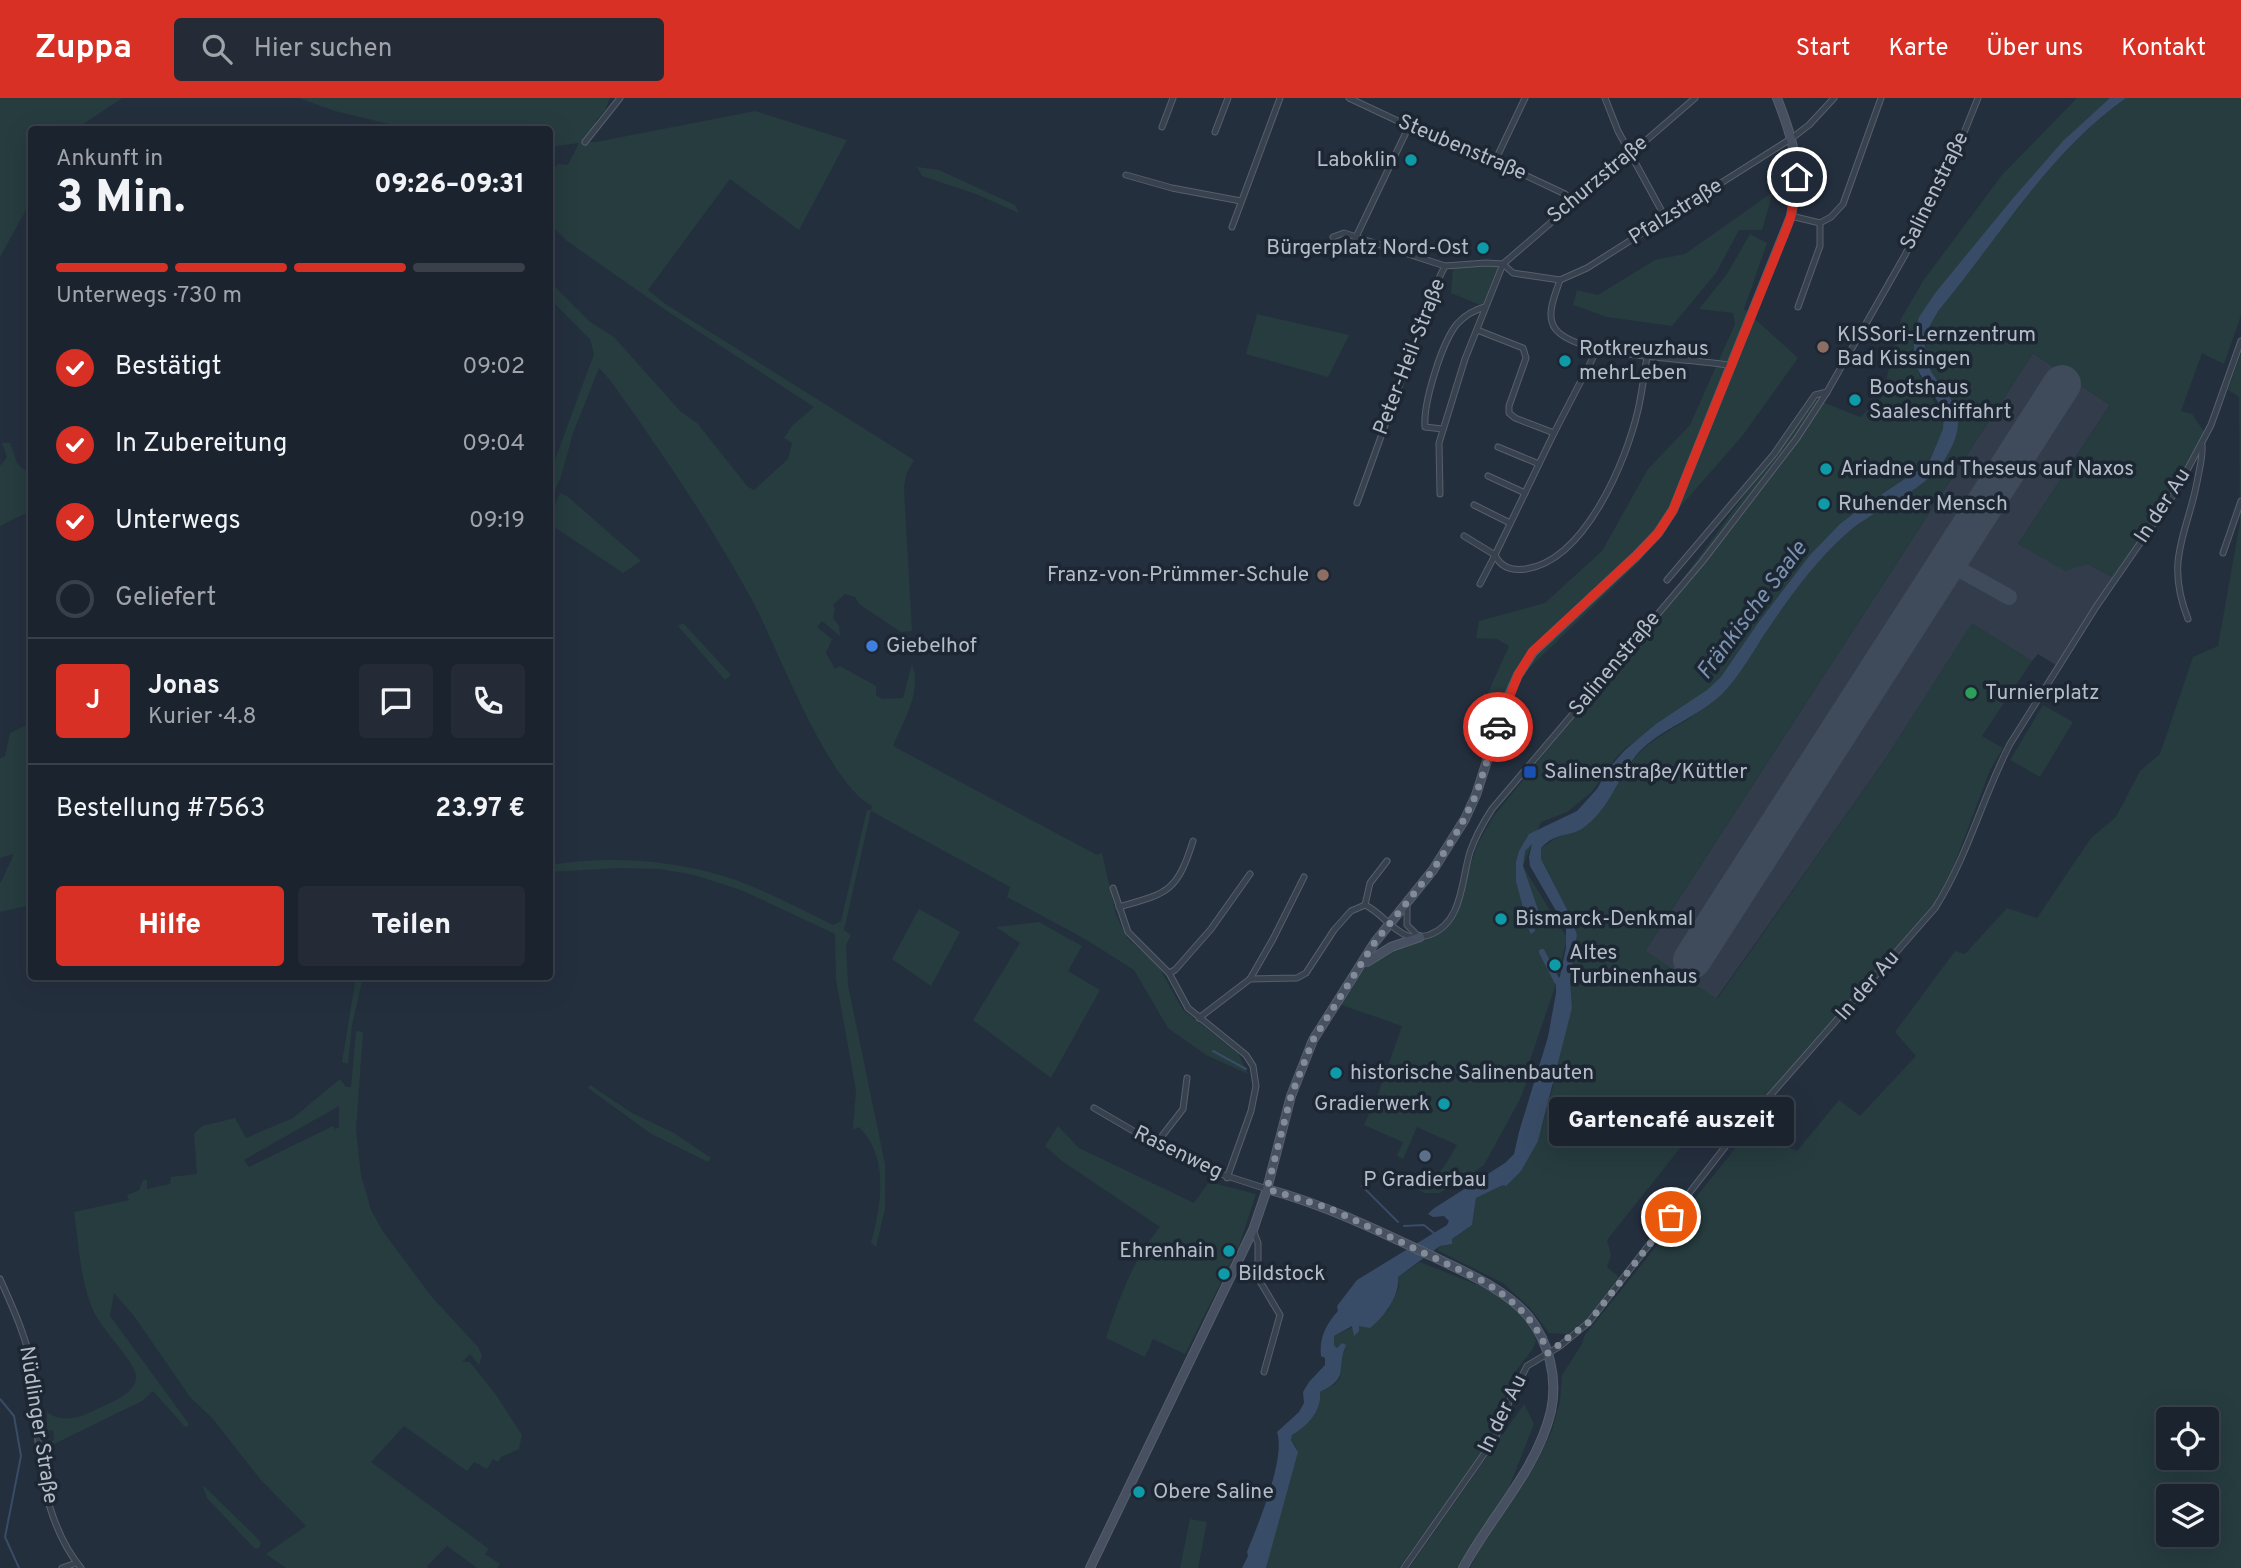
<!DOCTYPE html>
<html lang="de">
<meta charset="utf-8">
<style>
body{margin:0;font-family:Overpass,sans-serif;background:#242b36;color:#f1f3f6;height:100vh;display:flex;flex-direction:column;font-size:26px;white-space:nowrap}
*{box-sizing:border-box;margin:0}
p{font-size:23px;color:#a0a4aa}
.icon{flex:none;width:38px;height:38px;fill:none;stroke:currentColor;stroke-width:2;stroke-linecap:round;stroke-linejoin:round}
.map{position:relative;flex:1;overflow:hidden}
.drawer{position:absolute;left:28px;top:28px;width:525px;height:854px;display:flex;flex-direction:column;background:#1b232e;border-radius:7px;box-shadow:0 7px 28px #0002,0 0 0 2px #39404a}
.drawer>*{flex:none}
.buttons{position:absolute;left:2156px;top:1309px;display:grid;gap:14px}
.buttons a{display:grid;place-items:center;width:63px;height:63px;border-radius:7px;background:#1b232e;box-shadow:0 7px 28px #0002,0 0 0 2px #39404a;font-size:35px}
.pin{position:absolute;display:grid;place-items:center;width:60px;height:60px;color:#fff;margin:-30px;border:4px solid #fff;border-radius:50%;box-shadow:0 2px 7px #0007}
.courier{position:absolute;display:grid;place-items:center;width:70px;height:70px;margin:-35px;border:5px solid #d93025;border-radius:50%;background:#fff;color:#222;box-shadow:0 2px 9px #0007}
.bubble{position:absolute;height:49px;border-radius:7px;background:#1b232e;box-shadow:0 7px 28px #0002,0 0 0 2px #39404a;font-size:23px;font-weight:800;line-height:49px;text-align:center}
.overview em{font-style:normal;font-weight:800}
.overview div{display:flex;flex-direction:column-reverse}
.overview{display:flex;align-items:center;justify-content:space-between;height:119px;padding:0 28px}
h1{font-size:46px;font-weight:800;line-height:52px}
.bar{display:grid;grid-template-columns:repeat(4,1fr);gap:10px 7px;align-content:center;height:84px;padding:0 28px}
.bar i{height:9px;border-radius:5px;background:#39404a}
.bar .current{background:#d93025}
.bar p{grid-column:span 4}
.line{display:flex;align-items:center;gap:18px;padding:0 28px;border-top:2px solid #39404a}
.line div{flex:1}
.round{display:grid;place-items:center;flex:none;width:74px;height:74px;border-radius:7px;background:#242b36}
ol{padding:0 28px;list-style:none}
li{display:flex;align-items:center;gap:21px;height:77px}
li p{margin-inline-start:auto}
li .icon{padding:7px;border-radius:50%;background:#d93025;color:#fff;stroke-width:4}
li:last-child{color:#a0a4aa}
li i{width:38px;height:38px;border:4px solid #39404a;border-radius:50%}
.action{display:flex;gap:14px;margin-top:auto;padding:14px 28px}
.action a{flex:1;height:80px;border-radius:7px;background:#d93025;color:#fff;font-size:28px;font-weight:800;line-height:80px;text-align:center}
.action a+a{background:#242b36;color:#f1f3f6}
header{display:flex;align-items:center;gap:42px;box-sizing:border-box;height:98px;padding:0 35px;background:#d93025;color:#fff}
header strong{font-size:33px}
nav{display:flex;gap:38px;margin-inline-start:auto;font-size:24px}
.search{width:490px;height:63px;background:#242b36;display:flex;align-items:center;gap:18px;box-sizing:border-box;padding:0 24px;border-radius:7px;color:#a0a4aa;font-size:26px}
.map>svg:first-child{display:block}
</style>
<header>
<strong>Zuppa</strong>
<div class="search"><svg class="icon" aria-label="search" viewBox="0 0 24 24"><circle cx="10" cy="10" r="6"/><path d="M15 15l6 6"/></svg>Hier suchen</div>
<nav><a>Start</a><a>Karte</a><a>Über uns</a><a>Kontakt</a></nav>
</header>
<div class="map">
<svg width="2241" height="1470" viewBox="0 0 2241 1470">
<rect width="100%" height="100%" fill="#242f3e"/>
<polygon fill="#323c4b" points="2033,255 2110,307 2018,446 2088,466 2113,479 2056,567 2038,556 2032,563 1972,526 1886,660 1716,901 1645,853"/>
<g fill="#263c3f" fill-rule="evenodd">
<polygon points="0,0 122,0 76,31 32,32 31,103 0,159"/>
<path d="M299 0H610L605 12 595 24 599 27 585 44H596L755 13 847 42 799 132 730 81 648 192 667 207 914 362 906 377 904 390 912 533 901 534 859 506 855 499 845 496 833 507 835 512 833 520 839 528 840 538 822 523 817 529 832 541 826 555 835 571 840 568 876 588V597L882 601 903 600 912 566C922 594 904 622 893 648L1097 757 1102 755 1116 816 1127 840 1159 869 1183 912 1238 955 1248 976 1206 957 1168 930 1134 872 1085 841 1007 799 1010 789 871 713 844 832 851 837 846 847 848 887 885 1066V1111L876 1149 871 1145C881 1107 890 1060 859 1029L853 1032 856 992 836 882 835 836 741 792 694 777 660 771 618 770 550 774V767C611 757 677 762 736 782 769 794 801 812 833 827L841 823 867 712H871L872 708C827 685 778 550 752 502 710 425 661 353 610 282L599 270 573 335 561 379 550 402V375L594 256 590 241 550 201V184L589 223 614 239 681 314 697 325 748 389 754 392 788 361 792 345 784 340 793 327 814 309 664 211 567 143 550 126V75L558 66 568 67 579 45 550 49V32L409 31 335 13Z"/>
<path d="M2077 0H2113L2087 21 1919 230V276L1949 331 1932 365 1840 431 1721 586 1625 650 1609 668 1592 694 1567 714 1541 724 1523 768 1567 840 1556 886 1527 971V983L1520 1001 1484 1067 1458 1086 1439 1095H1425L1414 1090C1438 1084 1445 1067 1457 1047L1417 1029 1403 1061 1397 1058 1403 1044 1364 1027 1378 996 1402 928 1339 906 1373 859 1439 833 1458 804 1478 745 1493 719 1652 523 1815 301 1860 319 1882 299 1901 221 1923 183 2002 77Z"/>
<path d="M2126 0H2241V217L2224 266 2202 255 2181 313 2192 316 2207 338 2113 479 2088 466 2065 473 2018 446 2110 307 2033 255 1645 853 1717 901 1886 660 1972 525 2032 563 1982 638 2003 650 1990 672 1951 775 1929 814 1741 1026 1712 1010 1607 1142 1611 1157 1607 1169 1619 1179 1586 1222 1567 1236 1549 1235 1530 1210 1503 1185 1437 1152 1440 1148 1452 1146V1141L1472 1127 1476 1100 1503 1087 1538 1043 1553 988 1552 983 1572 910 1570 882 1577 837 1571 819 1541 761V750L1562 736 1627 671C1646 638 1683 630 1709 605 1721 594 1729 579 1739 567 1773 523 1804 472 1847 435 1876 410 1929 389 1947 357 1981 294 1919 291 1925 246 1926 233 1933 222 1939 212 1999 140 2049 54 2126 0Z"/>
<polygon points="917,69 939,72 1015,107 1019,115 976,96 922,78"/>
<polygon points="1773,94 1762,132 1739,132 1716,175 1672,228 1607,219 1573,207 1577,192 1598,197 1655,162 1685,156"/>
<polygon points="1750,136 1767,145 1744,211 1798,260 1743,337 1673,417 1639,464 1522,577 1495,636 1477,619 1509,548 1497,541 1476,540 1479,523 1545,505 1602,453 1648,371 1690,327 1735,226 1733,215 1699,211 1727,176"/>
<polygon points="1503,166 1485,209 1451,195 1453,169"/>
<polygon points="1257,216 1349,237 1328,279 1246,256"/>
<path d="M2241 255V1470H1470L1480 1450 1534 1369 1552 1333 1560 1303 1562 1277 1582 1246 1585 1237 1750 1032 1797 1053 1839 1002 1860 1018 1916 958 1895 934 1955 853 1965 856 2007 810 2037 820 2091 740 2116 719 2140 673 2160 656 2193 559 2218 548 2240 424 2239 299 2228 292ZM2168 1321H2207V1360H2168ZM2168 1398H2207V1437H2168Z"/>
<polygon points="2,345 10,345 17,365 31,378 32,412 0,428 0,368 7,359"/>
<polygon points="560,395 567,398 641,463 623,475 550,426 550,420"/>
<polygon points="683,525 731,577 725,582 678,528"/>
<polygon points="2043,607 2073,624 2040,679 2010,662"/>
<polygon points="31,625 31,807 0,814 0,786 14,756 0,760 0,661 5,658 10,635"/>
<polygon points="919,811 960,834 931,888 892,861"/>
<polygon points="1039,824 1082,848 1068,873 1100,892 1051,980 973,922 1020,845 996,829"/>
<polygon points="356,879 363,879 352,927 348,966 342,964"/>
<path d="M356 933 363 934 356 1032 361 1077 371 1112 382 1132 431 1198 478 1249 482 1258 479 1267 470 1256 462 1264H470L496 1297 522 1337 519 1351 501 1359 498 1364 493 1361 487 1371 474 1364 467 1373 404 1328 371 1364 489 1451 485 1456 500 1466 497 1470H477L447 1448 427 1468 428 1470H286L266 1456 306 1428 260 1381 213 1321 190 1299 134 1218 114 1195 110 1218 189 1326 188 1328 185 1329 153 1293 142 1303 52 1347 51 1343 54 1342 53 1332 47 1333V1314C61 1325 78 1320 93 1313 106 1306 138 1297 136 1277 135 1265 101 1230 94 1214 80 1184 79 1147 74 1114L129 1102 127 1097 139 1092 143 1082H147V1091L170 1086 171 1079 197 1076 194 1036 202 1028 235 1020 246 1040 293 1020 340 981 346 989H351ZM339 1008V1029L335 1031 333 1028 249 1069 244 1062Z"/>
<polygon points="590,987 632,1015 674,1035 711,1060 708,1064 650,1035 588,990"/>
<path d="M1058 1028 1079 1050 1194 1105 1209 1084 1256 1096 1239 1148 1185 1256 1153 1241 1145 1259 1106 1240C1120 1198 1132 1164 1160 1129L1062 1063 1045 1048Z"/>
<polygon points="1420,1164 1493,1193 1522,1217 1534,1236 1536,1243 1532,1252 1512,1278 1493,1336 1489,1344 1399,1470 1266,1470 1297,1350 1291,1342 1292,1337 1297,1334 1320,1294 1334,1287 1340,1280 1342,1246 1338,1250 1334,1247 1334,1238 1388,1212 1399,1189 1398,1179"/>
<polygon points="1524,1306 1534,1326 1506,1397 1473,1446 1461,1470 1409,1470"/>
<polygon points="203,1389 205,1389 261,1444 259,1450 255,1451 207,1400"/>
<polygon points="1190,1421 1207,1424 1198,1470 1180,1470"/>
</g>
<path fill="#394c67" d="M2110 0H2126C2049 54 1999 140 1939 212 1933 222 1926 233 1925 245 1919 291 1985 297 1945 361 1923 396 1875 409 1845 437 1815 464 1790 498 1768 531 1753 553 1740 578 1722 596 1699 618 1666 629 1643 650 1620 671 1612 710 1583 730 1571 739 1557 733 1541 750V761L1571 819 1577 837 1570 882 1572 910 1538 1043 1521 1073 1506 1088 1503 1087 1476 1100 1472 1127 1452 1141V1146L1440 1148 1398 1179C1400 1198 1384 1219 1370 1230L1359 1228V1233L1354 1238 1352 1228 1334 1238V1247L1337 1250 1342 1245 1346 1247C1335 1272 1351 1279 1320 1294 1322 1313 1307 1328 1292 1337L1291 1342 1298 1354 1266 1470H1242L1248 1458 1247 1454C1258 1426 1286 1361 1277 1334L1299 1314 1304 1305 1303 1294 1309 1284 1325 1267V1260L1321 1258C1319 1239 1326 1227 1338 1213L1337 1208 1357 1182 1447 1127 1449 1123 1444 1118 1433 1119 1428 1116 1433 1111 1505 1065 1514 1056 1519 1034 1548 939 1556 895V886L1560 878 1566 850V830L1530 768 1529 759 1532 746 1525 753 1523 768 1544 829 1540 831 1531 811 1530 819 1535 833 1531 836 1528 829 1516 783V764L1519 753 1529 736 1577 713 1597 691 1609 670 1625 652 1656 626 1707 592 1721 579 1758 525 1810 457 1840 426 1861 410 1929 365 1943 331 1944 318 1940 307 1920 276 1914 261V241L1919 219 1936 194 2014 99 2063 43Z"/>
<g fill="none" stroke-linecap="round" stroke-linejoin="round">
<g stroke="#394c67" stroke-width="2">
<polyline points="1213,953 1246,971"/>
<polyline points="1362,1088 1398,1124"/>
<polyline points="1404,1128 1424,1127 1435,1136"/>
<polyline points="0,1301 14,1318 21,1358 5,1439 19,1470"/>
</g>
<polyline stroke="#394c67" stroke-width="6" points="1542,854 1557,883"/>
<polyline stroke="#3f4a5a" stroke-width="16" points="1948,465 2009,499"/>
<polyline stroke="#3f4a5a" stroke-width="38" points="1692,862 2062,286"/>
<defs>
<g id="minor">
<polyline points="1349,0 1487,65 1495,63 1565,96 1573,104"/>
<polyline points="1605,0 1618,33 1666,121"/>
<polyline points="1162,29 1173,0"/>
<polyline points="1215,34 1228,0"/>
<polyline points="585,44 620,0"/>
<polyline points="1495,63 1525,0"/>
<polyline points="1126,77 1172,90 1241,103"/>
<polyline points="1791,118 1820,125 1820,148 1798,209"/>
<polyline points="1820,125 1831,119 1843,106 1881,0"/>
<polyline points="1232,129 1280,0"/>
<polyline points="1333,139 1344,135 1445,168 1486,165 1503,166"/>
<polyline points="1356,139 1409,28"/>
<polyline points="1503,166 1513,175 1560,182 1587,170 1792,40 1809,27 1834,0"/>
<path d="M1560 182C1556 194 1548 212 1552 224 1561 262 1700 259 1732 268"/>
<polyline points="1477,232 1523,250 1526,260 1509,308 1509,315 1515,320 1554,335"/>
<path d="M1443 331 1425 329C1423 305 1442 244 1457 226 1465 217 1474 212 1485 209"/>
<polyline points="1498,349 1539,366"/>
<polyline points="1488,378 1525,395"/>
<polyline points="1440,396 1439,345 1465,261 1503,166 1695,0"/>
<polyline points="1357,405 1436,186 1445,168"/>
<polyline points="1474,407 1510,425"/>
<polyline points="1464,438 1495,457 1554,335 1598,250"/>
<polyline points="2223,455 2241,403"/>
<path d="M1495 457C1501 470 1512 473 1526 471 1585 462 1626 364 1638 312 1642 295 1644 277 1647 259"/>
<polyline points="1667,482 1774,356 1815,297 1827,294"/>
<polyline points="1480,486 1495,457"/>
<path d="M2188 521C2164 460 2188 436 2198 379 2200 368 2203 357 2202 347"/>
<polyline points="1113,790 1128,834 1169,875 1188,910 1246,957 1253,968 1256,988 1251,1013 1227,1080"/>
<polyline points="1407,806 1407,827 1418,838"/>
<polyline points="1365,807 1370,785 1387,763"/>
<path d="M1119 809C1168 795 1177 794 1193 743"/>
<polyline points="1169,875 1175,872 1211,831 1250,776"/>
<path d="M1250 881 1297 880 1306 875 1334 832 1351 813 1365 807C1381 814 1391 832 1408 838 1415 840 1422 839 1429 837 1463 825 1461 783 1470 754 1475 739 1483 725 1492 711L1702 464 1797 340 1827 294 1905 157 1959 47 1978 0"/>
<polyline points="1199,920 1250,881 1273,841 1304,779"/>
<polyline points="1094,1010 1190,1066 1267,1091"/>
<polyline points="1155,1047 1183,1011 1187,980"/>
<polyline points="1253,1132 1258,1145 1258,1180 1280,1217 1264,1274"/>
<path d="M0 1181C14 1212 28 1243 34 1278 37 1300 36 1321 38 1343 41 1386 53 1436 81 1470"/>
<polyline points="62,1470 76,1465"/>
<path d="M1404 1470 1496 1339 1511 1299 1527 1268 1560 1248 1589 1224 1725 1049 1935 810C1968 758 1982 700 2010 646L2096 509 2176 393 2211 327 2241 243"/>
</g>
<g id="secondary">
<polyline points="1367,864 1391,849 1420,839"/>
<path d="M1267 1091C1326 1107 1379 1133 1434 1159 1466 1175 1504 1190 1528 1218 1549 1244 1558 1280 1551 1313 1537 1372 1491 1418 1463 1470"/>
<path d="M1090 1470 1253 1132 1267 1091 1291 998 1313 942 1375 844 1433 772 1465 721 1476 697 1506 604 1518 577 1533 554 1637 457 1658 435 1673 412 1791 118C1801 68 1795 46 1777 0"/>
</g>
</defs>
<use href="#minor" stroke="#565f6c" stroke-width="7"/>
<use href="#secondary" stroke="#565f6c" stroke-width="10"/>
<use href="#minor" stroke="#38414e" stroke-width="5"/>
<use href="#secondary" stroke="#465061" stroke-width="8"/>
</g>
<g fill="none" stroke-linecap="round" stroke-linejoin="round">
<path stroke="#828b98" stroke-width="7" stroke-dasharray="0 12.6" d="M1498 629 1476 697 1460 729 1433 772 1375 844 1313 942 1291 998 1267 1091 1329 1110 1481 1182C1511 1200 1536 1221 1548 1255L1589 1224 1671 1119"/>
<polyline stroke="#d93025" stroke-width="9" points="1498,629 1518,577 1532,554 1637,457 1658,435 1673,412 1786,132 1791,118 1797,79"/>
</g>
<g fill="#0f9aa8" stroke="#1d2633" stroke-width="2.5">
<circle cx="1411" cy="62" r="7"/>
<circle cx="1483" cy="150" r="7"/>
<circle cx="1565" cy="263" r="7"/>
<circle cx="1855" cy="302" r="7"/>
<circle cx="1826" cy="371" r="7"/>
<circle cx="1824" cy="406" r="7"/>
<circle cx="1501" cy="821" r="7"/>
<circle cx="1555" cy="867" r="7"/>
<circle cx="1336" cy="975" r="7"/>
<circle cx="1444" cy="1006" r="7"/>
<circle cx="1229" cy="1153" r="7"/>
<circle cx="1224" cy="1176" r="7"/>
<circle cx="1139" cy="1394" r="7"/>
</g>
<g fill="#8d6e63" stroke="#1d2633" stroke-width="2.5">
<circle cx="1823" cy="249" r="7"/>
<circle cx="1323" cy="477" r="7"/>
</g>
<circle fill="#3f7fe0" stroke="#1d2633" stroke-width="2.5" cx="872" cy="548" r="7"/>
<circle fill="#2e9e5b" stroke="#1d2633" stroke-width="2.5" cx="1971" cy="595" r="7"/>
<rect fill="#1a4fb4" stroke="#1d2633" stroke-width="2.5" x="1523" y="667" width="14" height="14" rx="3.5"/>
<circle fill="#5c6f8a" stroke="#1d2633" stroke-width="2.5" cx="1425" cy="1058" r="7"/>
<g text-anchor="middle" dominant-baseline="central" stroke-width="7" stroke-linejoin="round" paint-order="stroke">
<g font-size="21" fill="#b4bcc9" stroke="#1d2633">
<text transform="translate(1462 50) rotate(23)">Steubenstraße</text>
<text transform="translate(1598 82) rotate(-40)">Schurzstraße</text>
<text transform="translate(1935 93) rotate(-64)">Salinenstraße</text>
<text transform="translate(1676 114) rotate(-32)">Pfalzstraße</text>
<text transform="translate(1410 259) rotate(-69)">Peter-Heil-Straße</text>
<text transform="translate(2163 408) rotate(-57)">In der Au</text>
<text transform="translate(1615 566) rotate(-50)">Salinenstraße</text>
<text transform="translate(1868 888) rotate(-49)">In der Au</text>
<text transform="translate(1178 1055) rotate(26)">Rasenweg</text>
<text transform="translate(1503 1316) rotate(-64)">In der Au</text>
<text transform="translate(38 1327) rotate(81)">Nüdlinger Straße</text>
</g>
<g font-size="21" fill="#b4bcc9" stroke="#1d2633" text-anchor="start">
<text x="1397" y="62" text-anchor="end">Laboklin</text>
<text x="1469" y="150" text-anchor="end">Bürgerplatz Nord-Ost</text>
<text x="1837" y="237">KISSori-Lernzentrum<tspan x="1837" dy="24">Bad Kissingen</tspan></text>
<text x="1579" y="251">Rotkreuzhaus<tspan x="1579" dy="24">mehrLeben</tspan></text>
<text x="1869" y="290">Bootshaus<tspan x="1869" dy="24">Saaleschiffahrt</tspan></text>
<text x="1840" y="371">Ariadne und Theseus auf Naxos</text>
<text x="1838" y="406">Ruhender Mensch</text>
<text x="1309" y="477" text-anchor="end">Franz-von-Prümmer-Schule</text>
<text x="886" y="548">Giebelhof</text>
<text x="1985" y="595">Turnierplatz</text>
<text x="1544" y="674">Salinenstraße/Küttler</text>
<text x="1515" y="821">Bismarck-Denkmal</text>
<text x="1569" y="855">Altes<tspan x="1569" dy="24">Turbinenhaus</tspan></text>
<text x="1350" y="975">historische Salinenbauten</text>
<text x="1430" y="1006" text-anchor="end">Gradierwerk</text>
<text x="1425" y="1082" text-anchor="middle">P Gradierbau</text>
<text x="1215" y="1153" text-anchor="end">Ehrenhain</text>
<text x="1238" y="1176">Bildstock</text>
<text x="1153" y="1394">Obere Saline</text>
</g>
<g font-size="23" font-style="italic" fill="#7c92b1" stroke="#1d2633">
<text transform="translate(1753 513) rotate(-53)">Fränkische Saale</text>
</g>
</g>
</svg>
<div class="buttons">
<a><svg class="icon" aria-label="locate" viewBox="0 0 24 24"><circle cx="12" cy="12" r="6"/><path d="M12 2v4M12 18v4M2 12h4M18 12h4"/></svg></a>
<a><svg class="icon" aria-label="layers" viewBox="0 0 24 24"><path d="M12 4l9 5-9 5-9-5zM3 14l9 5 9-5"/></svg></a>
</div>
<div class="pin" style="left:1671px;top:1119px;background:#ea580c"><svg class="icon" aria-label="bag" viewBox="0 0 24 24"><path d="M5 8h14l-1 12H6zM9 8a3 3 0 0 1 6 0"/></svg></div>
<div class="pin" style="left:1797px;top:79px;background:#1f2937"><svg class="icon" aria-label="home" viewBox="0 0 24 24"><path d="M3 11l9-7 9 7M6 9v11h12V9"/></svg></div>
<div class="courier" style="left:1498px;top:629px"><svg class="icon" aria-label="car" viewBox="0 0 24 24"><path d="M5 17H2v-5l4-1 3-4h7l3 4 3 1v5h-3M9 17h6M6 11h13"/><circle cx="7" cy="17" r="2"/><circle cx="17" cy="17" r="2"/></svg></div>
<div class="bubble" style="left:1549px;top:999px;width:245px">Gartencafé auszeit</div>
<section class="drawer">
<div class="overview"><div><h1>3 Min.</h1><p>Ankunft in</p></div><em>09:26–09:31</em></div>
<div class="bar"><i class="current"></i><i class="current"></i><i class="current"></i><i></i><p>Unterwegs · 730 m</p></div>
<ol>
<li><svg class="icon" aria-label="check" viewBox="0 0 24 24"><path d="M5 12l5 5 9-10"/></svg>Bestätigt<p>09:02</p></li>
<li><svg class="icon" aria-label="check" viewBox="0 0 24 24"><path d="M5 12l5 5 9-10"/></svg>In Zubereitung<p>09:04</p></li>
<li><svg class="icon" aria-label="check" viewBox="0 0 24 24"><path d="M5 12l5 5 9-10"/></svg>Unterwegs<p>09:19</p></li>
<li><i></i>Geliefert</li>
</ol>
<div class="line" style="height:126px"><b class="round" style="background:#d93025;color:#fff">J</b><div><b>Jonas</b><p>Kurier · 4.8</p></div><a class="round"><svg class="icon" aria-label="chat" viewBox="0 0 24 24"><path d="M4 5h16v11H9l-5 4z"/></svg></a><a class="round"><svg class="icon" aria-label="phone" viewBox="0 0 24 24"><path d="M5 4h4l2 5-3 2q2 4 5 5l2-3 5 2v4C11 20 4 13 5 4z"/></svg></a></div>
<div class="line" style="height:91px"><div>Bestellung #7563</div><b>23.97 €</b></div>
<div class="action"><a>Hilfe</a><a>Teilen</a></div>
</section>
</div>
